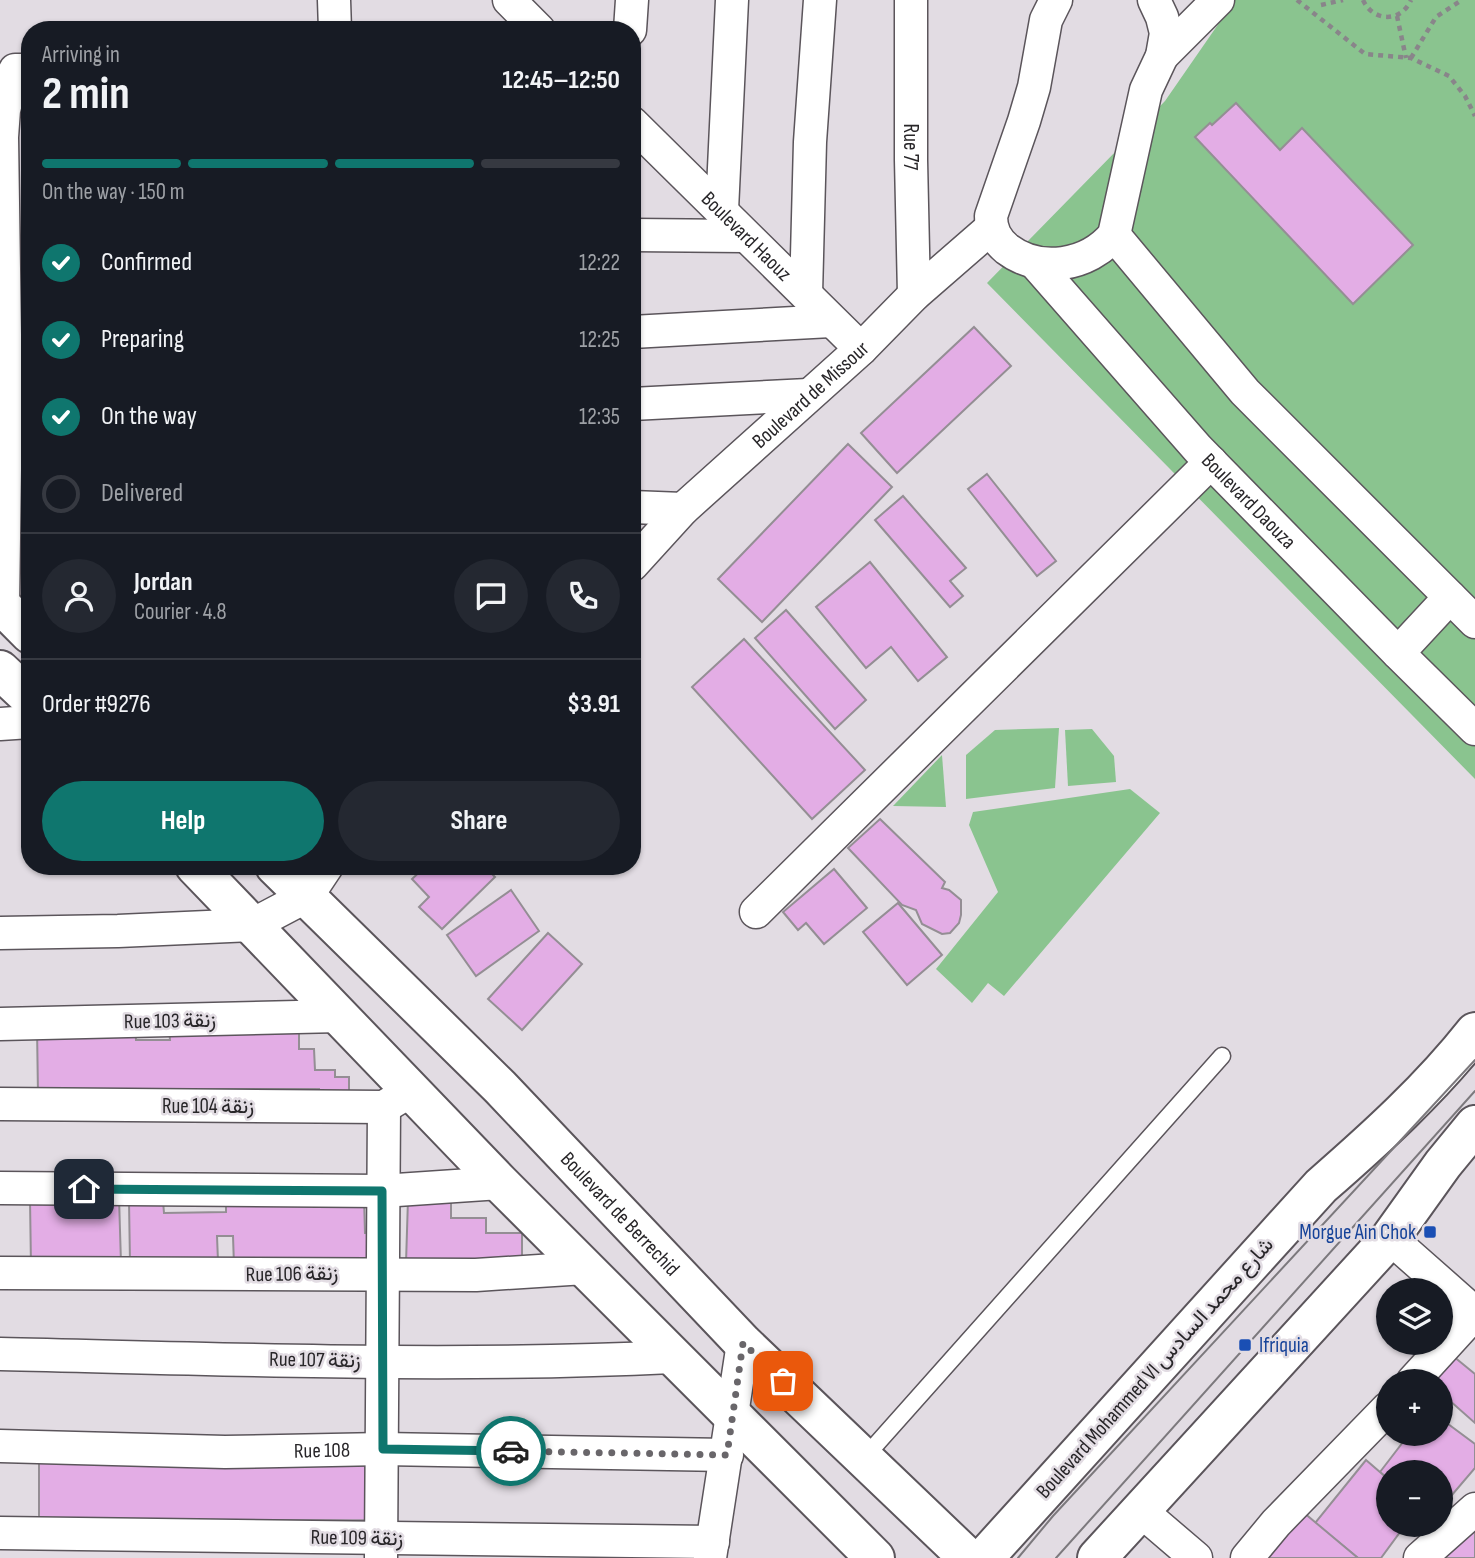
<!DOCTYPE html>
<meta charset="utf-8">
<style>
body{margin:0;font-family:"Sofia Sans Condensed",Vazirmatn,sans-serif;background:#242831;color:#f1f3f6;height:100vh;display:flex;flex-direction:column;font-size:26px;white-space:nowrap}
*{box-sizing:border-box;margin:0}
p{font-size:23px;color:#9ea1a6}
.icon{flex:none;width:38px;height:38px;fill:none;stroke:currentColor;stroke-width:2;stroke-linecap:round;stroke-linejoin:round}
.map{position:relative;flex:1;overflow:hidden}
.panel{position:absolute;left:21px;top:21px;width:620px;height:854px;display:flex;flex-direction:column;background:#171b24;border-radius:28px;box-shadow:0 2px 5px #0004}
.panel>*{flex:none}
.controls{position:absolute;left:1376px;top:1278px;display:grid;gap:14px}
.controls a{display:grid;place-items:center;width:77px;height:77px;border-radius:50%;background:#171b24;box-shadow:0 2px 5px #0004;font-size:35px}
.pin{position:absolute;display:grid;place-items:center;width:60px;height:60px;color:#fff;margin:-30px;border-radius:14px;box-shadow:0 4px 10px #0006}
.courier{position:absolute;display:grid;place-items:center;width:70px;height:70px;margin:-35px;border:5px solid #0f766e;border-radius:50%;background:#fff;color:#222;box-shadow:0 2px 9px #0007}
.summary em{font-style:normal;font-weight:700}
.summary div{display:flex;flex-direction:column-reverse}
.summary{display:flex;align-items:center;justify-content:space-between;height:119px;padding:0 21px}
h1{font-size:46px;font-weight:700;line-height:52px}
.bar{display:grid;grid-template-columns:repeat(4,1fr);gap:10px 7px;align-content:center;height:84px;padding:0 21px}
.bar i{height:9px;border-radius:5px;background:#363941}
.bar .on{background:#0f766e}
.bar p{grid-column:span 4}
.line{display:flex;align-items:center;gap:18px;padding:0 21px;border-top:2px solid #363941}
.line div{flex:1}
.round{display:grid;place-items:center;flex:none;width:74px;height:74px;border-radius:37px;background:#242831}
ol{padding:0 21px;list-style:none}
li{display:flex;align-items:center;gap:21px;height:77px}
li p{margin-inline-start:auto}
li .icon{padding:7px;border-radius:50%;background:#0f766e;color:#fff;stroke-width:4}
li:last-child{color:#9ea1a6}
li i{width:38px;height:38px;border:4px solid #363941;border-radius:50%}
.primary-button{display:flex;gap:14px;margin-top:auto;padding:14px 21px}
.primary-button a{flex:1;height:80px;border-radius:42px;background:#0f766e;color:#fff;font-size:28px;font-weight:700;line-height:80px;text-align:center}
.primary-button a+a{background:#242831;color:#f1f3f6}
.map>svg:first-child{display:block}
</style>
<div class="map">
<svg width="1475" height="1558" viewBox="0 0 1475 1558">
<rect width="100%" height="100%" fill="#e2dce3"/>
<g fill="#8ac48f">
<polygon points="1235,0 1475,0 1475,779 987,283 1165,101"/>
<polygon points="1059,728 1055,788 966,799 966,755 995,730"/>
<polygon points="1092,729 1114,756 1116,782 1068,786 1065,730"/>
<polygon points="942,755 946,807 893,806"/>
<polygon points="1130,789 1160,813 1004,996 988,983 972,1003 936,969 998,892 969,825 973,812"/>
</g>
<g fill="#e3ade5" stroke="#948e94" stroke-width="2">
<polygon points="1236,103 1280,150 1302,128 1413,245 1353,304 1195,137 1210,123 1212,125"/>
<polygon points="974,327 1011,366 897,473 861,433"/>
<polygon points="848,444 892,487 762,622 718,579"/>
<polygon points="987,474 1056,561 1037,576 968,489"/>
<polygon points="903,496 966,568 950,581 963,596 950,607 875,520"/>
<polygon points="870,562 947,657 918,681 891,647 866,668 816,607"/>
<polygon points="786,610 866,700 835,729 755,638"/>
<polygon points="744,639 865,770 812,819 692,687"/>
<polygon points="880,819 945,882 942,888 949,890 961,900 961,915 959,923 950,933 942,934 922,924 916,910 902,905 848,848"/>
<polygon points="426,866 484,866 495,877 442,929 419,907 429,897 412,879"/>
<polygon points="834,869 867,908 824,944 806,923 798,930 783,912"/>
<polygon points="511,890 539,931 476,976 447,935"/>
<polygon points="898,903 942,955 907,985 863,932"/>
<polygon points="548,933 582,964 522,1030 488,999"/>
<polygon points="135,1026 136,1040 170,1040 169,1028 299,1026 299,1049 314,1049 315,1070 335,1070 335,1077 349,1077 349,1091 319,1092 319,1089 223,1089 38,1094 37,1028"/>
<polygon points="119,1198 121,1263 31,1266 30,1200"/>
<polygon points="364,1198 365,1233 380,1232 381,1263 234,1266 233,1236 217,1236 218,1261 130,1263 129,1201 163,1201 164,1213 226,1212 226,1200"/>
<polygon points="408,1199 451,1199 451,1218 486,1218 486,1233 522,1233 522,1263 406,1263"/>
<polygon points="1453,1356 1475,1374 1475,1423 1440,1392 1440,1381 1432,1381"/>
<polygon points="1440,1418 1475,1444 1475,1468 1440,1509 1440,1472 1388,1472 1388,1479 1380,1472 1410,1433 1440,1433"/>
<polygon points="376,1456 377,1520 39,1521 39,1457"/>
<polygon points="1366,1460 1388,1479 1388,1524 1406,1524 1381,1558 1358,1558 1315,1523"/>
<polygon points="1303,1512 1358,1558 1265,1558"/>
<polygon points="1475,1522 1475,1558 1444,1558"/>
</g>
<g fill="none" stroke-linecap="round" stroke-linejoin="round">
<defs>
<polyline id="service" points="864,1458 1222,1056"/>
<g id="minor">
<polyline points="334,0 335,30"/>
<polyline points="509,0 539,30"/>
<path id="s1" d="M911 0V160L914 295"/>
<path d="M1056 0 1046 20 1034 87 1024 121 991 216C991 230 996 240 1007 249 1040 274 1088 266 1114 235L1146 90 1162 56 1166 33 1162 17 1154 0"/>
<polyline points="630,30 632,0"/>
<polyline points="1162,56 1218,0"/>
<path id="s2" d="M632 123 861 349"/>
<polyline points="722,210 732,0"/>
<polyline points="632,235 744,236"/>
<polyline points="1114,235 1245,392 1475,622"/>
<path id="s3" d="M1035 263 1198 449 1398 653 1475 729"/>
<polyline points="806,294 810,142 820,0"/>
<polyline points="632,332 831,321"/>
<polyline points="632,404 808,395"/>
<polyline points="632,507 683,509"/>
<path id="s4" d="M632 565 683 509 861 349 914 295 991 228"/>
<polyline points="3,608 6,400 2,137 4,110 15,70 30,70"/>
<polyline points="1398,653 1450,597"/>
<polyline points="0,724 30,722"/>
<polyline points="756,912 1211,462"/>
<polyline points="0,933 118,931 252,925 307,896 327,866"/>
<polyline points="0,1024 340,1016"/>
<polyline points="0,1104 384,1107 402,1096"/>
<polyline points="0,1188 382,1191 500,1183"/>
<polyline points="1390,1238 1475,1313"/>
<polyline points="0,1273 476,1275 585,1268"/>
<path d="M0 1354C224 1359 449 1368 672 1357"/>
<polyline points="1413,1381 1475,1313"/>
<path id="s5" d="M0 1446 225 1452 383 1449 727 1455"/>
<polyline points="1141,1511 1196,1558"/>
<polyline points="0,1533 713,1542"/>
<polyline points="381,1557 384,1107"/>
<polyline points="710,1558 743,1343"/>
<polyline points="1247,1558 1276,1523 1388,1408"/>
<polyline points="1420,1558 1475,1509"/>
</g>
<g id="tertiary">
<polyline points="0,604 30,634"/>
<polyline points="0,670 30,698"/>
<polyline points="195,866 500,1183 875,1558"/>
<path id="s6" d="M275 866 500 1087 743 1343 968 1558"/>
</g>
<g id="primary">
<path d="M984 1558 1321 1186C1376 1138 1430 1089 1475 1032"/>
<polyline points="1097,1558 1390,1238 1443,1164 1475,1125"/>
</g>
</defs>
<use href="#service" stroke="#5b555b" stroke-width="19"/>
<use href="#minor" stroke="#5b555b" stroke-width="35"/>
<use href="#tertiary" stroke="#5b555b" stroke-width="42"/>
<use href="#primary" stroke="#5b555b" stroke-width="42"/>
<g stroke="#89858a" stroke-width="4.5" stroke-dasharray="5 5" stroke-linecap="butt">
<polyline points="1297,0 1365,54 1411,58 1449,76 1465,96 1475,116"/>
<path d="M1363 0C1373 22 1401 23 1411 0"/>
<polyline points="1321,5 1343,0"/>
<polyline points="1397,16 1406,58"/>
<polyline points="1411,58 1436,17 1462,0"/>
</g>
<use href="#service" stroke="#fff" stroke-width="16"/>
<use href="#minor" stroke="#fff" stroke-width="32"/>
<use href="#tertiary" stroke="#fff" stroke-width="38"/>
<use href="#primary" stroke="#fff" stroke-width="38"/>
<g stroke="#7c797d" stroke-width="2">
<polyline points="1018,1558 1053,1516 1475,1060"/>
<polyline points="1056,1558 1475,1091"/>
</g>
</g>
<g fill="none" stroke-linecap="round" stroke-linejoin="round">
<polyline stroke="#69666a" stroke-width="7" stroke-dasharray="0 12.6" points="511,1451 727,1455 743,1343 783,1381"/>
<polyline stroke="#0f766e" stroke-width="9" points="84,1189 382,1191 383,1449 511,1451"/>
</g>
<g fill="#1a4fb4" stroke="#e2dce3" stroke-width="2.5">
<rect x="1423" y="1225" width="14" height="14" rx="3.5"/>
<rect x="1238" y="1338" width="14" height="14" rx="3.5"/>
</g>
<g text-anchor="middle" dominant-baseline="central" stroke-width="5" stroke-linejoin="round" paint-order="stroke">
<g font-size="21" fill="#282629" stroke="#e2dce3">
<text stroke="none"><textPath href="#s1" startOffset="147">Rue 77</textPath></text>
<text stroke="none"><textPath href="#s2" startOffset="161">Boulevard Haouz</textPath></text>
<text stroke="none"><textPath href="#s4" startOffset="247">Boulevard de Missour</textPath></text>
<text stroke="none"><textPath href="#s3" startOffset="320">Boulevard Daouza</textPath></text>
<text transform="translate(170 1021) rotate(-1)">Rue 103 زنقة</text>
<text x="208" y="1106">Rue 104 زنقة</text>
<text stroke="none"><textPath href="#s6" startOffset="490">Boulevard de Berrechid</textPath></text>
<text transform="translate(292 1274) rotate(-1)">Rue 106 زنقة</text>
<text transform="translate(315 1360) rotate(1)">Rue 107 زنقة</text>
<text transform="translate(1155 1368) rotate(-48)">Boulevard Mohammed VI شارع محمد السادس</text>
<text stroke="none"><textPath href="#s5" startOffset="322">Rue 108</textPath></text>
<text transform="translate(357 1538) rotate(1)">Rue 109 زنقة</text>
</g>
<g font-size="21" fill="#164399" stroke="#e2dce3" text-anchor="end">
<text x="1416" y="1232">Morgue Ain Chok</text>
<text x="1259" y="1345" text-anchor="start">Ifriquia</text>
</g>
</g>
</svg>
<div class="controls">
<a><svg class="icon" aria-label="layers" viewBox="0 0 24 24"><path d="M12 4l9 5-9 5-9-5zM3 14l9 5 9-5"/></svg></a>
<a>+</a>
<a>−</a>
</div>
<div class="pin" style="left:783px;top:1381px;background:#ea580c"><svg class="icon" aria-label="bag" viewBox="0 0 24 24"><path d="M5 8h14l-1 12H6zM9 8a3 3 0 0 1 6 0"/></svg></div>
<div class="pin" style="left:84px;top:1189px;background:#1f2937"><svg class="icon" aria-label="home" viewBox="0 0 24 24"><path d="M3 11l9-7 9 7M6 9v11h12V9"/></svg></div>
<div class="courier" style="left:511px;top:1451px"><svg class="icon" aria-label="car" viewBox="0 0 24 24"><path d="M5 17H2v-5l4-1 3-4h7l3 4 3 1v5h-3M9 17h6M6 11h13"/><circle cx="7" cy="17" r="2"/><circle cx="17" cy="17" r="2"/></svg></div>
<section class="panel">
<div class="summary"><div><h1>2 min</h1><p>Arriving in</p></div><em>12:45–12:50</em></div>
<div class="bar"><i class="on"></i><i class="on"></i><i class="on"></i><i></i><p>On the way · 150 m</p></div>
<ol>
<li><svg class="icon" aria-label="check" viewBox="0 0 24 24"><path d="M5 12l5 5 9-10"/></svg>Confirmed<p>12:22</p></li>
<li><svg class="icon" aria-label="check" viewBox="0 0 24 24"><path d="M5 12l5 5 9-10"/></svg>Preparing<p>12:25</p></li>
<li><svg class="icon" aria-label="check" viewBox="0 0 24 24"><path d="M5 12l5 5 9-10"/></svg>On the way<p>12:35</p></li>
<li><i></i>Delivered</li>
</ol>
<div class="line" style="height:126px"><a class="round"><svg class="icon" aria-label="person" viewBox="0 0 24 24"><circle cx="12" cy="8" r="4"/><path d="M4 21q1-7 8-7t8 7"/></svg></a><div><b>Jordan</b><p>Courier · 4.8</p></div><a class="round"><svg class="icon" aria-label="chat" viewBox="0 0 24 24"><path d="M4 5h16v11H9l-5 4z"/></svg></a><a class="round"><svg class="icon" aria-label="phone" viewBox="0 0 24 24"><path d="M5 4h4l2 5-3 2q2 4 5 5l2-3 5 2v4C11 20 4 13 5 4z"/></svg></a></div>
<div class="line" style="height:91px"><div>Order #9276</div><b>$3.91</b></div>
<div class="primary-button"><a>Help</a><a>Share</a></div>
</section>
</div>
